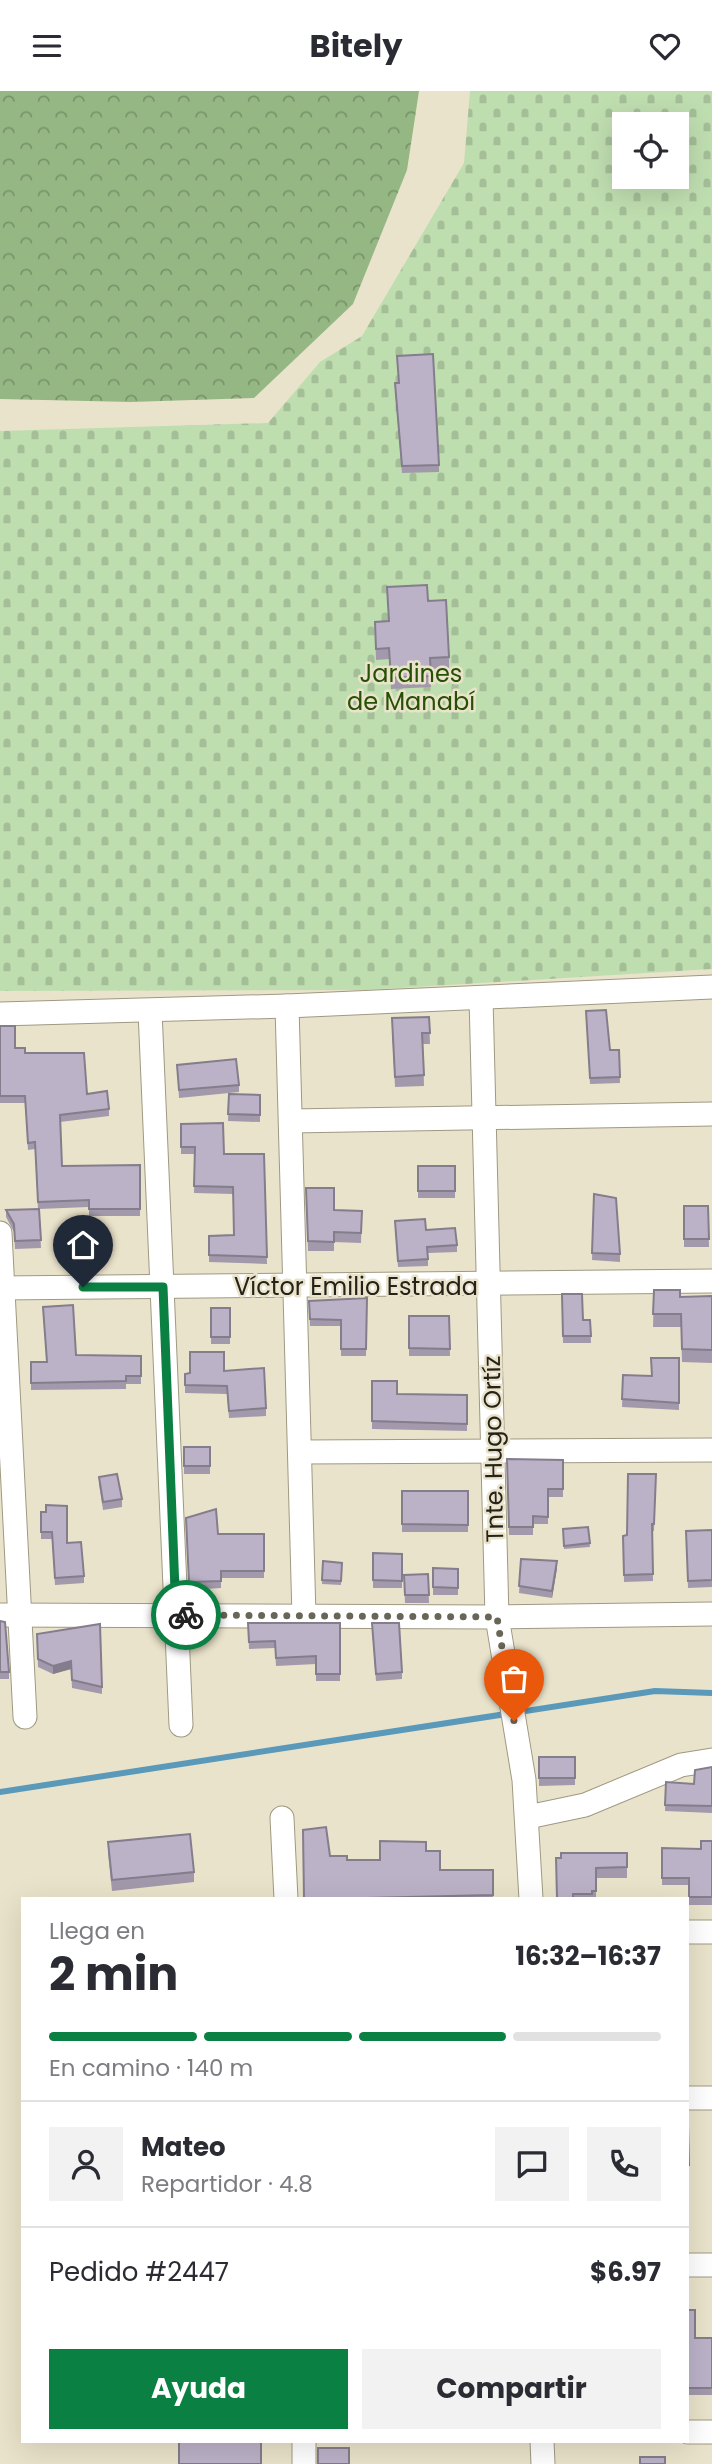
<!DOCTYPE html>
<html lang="es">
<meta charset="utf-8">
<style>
body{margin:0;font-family:Poppins,sans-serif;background:#f2f2f3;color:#2b2b33;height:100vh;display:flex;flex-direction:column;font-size:26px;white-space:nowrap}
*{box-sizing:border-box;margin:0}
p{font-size:23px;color:#7c7c81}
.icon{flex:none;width:38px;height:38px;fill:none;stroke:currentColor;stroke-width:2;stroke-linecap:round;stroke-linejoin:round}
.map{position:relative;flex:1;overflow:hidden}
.details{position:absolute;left:21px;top:1806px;width:668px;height:546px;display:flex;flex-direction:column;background:#fff;border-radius:0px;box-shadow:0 7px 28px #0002}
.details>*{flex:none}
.buttons{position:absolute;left:612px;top:21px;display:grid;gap:14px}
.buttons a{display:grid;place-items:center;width:77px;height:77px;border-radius:0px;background:#fff;box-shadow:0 7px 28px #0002;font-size:35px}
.pin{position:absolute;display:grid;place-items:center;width:60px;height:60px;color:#fff;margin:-72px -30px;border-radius:50% 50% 50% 0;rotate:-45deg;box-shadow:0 0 7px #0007}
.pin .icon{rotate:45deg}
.courier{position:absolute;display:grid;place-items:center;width:70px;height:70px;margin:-35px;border:5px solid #0b8043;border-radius:50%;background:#fff;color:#222;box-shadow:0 2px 9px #0007}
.headline em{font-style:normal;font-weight:700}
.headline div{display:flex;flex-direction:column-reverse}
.headline{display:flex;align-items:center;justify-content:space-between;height:119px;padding:0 28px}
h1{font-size:46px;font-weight:700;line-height:52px}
.bar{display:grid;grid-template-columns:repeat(4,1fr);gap:10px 7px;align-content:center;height:84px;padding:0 28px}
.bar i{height:9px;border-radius:5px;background:#e1e1e2}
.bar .current{background:#0b8043}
.bar p{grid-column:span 4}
.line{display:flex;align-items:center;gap:18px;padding:0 28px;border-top:2px solid #e1e1e2}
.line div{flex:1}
.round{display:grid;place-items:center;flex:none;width:74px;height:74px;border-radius:0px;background:#f2f2f3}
.action{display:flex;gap:14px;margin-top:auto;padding:14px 28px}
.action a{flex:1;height:80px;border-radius:0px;background:#0b8043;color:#fff;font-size:28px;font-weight:700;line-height:80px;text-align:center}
.action a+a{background:#f2f2f3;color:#2b2b33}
header{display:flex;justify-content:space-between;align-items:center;height:91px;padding:0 28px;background:#fff;font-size:32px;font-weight:700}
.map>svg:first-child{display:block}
</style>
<header><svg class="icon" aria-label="menu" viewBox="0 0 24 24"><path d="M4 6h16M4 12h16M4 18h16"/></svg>Bitely<svg class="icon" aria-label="heart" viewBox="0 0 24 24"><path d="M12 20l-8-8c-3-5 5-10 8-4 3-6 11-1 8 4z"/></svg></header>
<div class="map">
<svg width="712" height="2373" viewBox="0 0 712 2373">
<defs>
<pattern id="forest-crowns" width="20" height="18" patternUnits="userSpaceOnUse" patternTransform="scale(1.75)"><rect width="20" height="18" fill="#95b784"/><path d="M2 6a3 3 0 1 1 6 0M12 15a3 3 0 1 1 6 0" fill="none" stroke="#79946b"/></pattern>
<pattern id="cemetery-stones" width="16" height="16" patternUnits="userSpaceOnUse" patternTransform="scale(1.75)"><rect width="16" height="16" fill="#bfdeb0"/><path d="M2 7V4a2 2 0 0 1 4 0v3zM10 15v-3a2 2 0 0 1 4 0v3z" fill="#a4be97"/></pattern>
</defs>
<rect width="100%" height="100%" fill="#eae3cb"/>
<polygon fill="url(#forest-crowns)" points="0,0 419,0 407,79 353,213 254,307 131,311 0,308"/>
<path fill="url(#cemetery-stones)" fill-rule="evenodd" d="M470 0H712V878L366 899 0 900V340L268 332 320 271 362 245 464 72ZM625 33H677V86H625Z"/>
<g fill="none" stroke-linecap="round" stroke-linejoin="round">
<polyline stroke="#5a99b9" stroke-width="6" points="0,1701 655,1600 712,1602"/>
<defs>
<g id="minor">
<polyline points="481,907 497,1526 524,1689 531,1808"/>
<polyline points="287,915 304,1525"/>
<polyline points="150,920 181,1634"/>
<polyline points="0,923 287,915 712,896"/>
<polyline points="292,1030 712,1023"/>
<polyline points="0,1142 25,1626"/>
<polyline points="0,1197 712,1190"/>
<polyline points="300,1361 712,1359"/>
<polyline points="0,1524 497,1526 712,1523"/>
<polyline points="528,1726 585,1714 681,1674 712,1669"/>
<polyline points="282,1727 286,1808"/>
<polyline points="688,1841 712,1841"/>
<polyline points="688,2007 712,2007"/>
<polyline points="688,2174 712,2174"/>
<polyline points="688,2341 712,2341"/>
<polyline points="304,2350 304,2373"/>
<polyline points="542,2350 543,2373"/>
</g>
</defs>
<use href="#minor" stroke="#9f9982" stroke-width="25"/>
<use href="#minor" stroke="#fff" stroke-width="23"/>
</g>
<g fill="#a299ac">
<polygon points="395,299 439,374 439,381 402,382"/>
<polygon points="387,496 428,510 449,566 449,577 430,578 431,596 391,598 389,568 376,569 375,531 389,530"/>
<polygon points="586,920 610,959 619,959 620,992 590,993"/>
<polygon points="429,926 430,953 423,953 424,995 395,996 392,938"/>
<polygon points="0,935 15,957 25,962 109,1018 109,1025 60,1031 62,1075 140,1074 140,1125 89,1125 89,1116 39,1118 41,1157 15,1158 14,1141 6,1126 6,1119 38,1118 35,1058 28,1059 25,1012 0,1012"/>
<polygon points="177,974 239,994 239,1001 179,1007"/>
<polygon points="229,1003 260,1004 260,1031 228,1030"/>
<polygon points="181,1033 224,1063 264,1063 267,1173 209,1171 209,1145 234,1144 233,1103 194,1102 195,1063 181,1063"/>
<rect x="418" y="1075" width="37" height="32"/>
<polygon points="306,1097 334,1119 362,1120 361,1152 334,1151 334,1160 308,1160"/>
<polygon points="594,1103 620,1163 620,1171 592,1169"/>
<polygon points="684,1115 708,1115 709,1156 684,1156"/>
<polygon points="395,1137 426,1139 457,1154 457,1161 428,1162 428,1175 398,1176"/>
<polygon points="654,1199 680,1206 712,1205 712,1272 682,1271 681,1236 653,1236"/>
<polygon points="562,1203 583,1229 590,1229 591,1252 563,1252"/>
<polygon points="367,1207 366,1265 341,1265 341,1235 310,1235 309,1210"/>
<rect x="211" y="1217" width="19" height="36"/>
<polygon points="409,1225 449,1225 450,1265 409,1265"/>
<polygon points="76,1264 141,1265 141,1293 126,1293 126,1298 31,1299 31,1271 46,1271"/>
<polygon points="679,1267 679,1319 622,1316 623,1284 651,1285"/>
<polygon points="224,1280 266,1317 266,1325 229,1327 227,1303 185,1302 185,1283"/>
<polygon points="372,1290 397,1303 467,1304 467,1340 372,1338"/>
<rect x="184" y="1356" width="26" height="27"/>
<polygon points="507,1368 563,1369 563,1406 548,1406 548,1433 533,1433 533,1444 509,1444"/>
<polygon points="656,1383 654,1440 652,1440 653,1490 624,1491 623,1445 627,1444"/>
<polygon points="99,1386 122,1408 122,1416 103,1419 99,1393"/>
<rect x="402" y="1400" width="66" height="41"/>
<polygon points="41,1421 67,1452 84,1485 84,1492 55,1494 52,1448 41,1448"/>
<polygon points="186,1427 218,1443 264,1443 264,1487 221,1487 221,1497 189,1499"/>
<polygon points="588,1436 590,1456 564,1458 563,1438"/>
<polygon points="712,1439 712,1496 688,1497 686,1440"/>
<polygon points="373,1462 402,1463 402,1497 373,1497"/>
<polygon points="521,1468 557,1477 552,1507 519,1502"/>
<polygon points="323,1470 342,1472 341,1494 322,1493"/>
<polygon points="433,1477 458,1478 458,1504 433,1504"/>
<polygon points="428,1483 429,1512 405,1512 404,1484"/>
<polygon points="0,1530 9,1581 9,1588 0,1588"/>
<polygon points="248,1532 340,1532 340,1590 316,1590 316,1573 276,1575 275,1557 249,1558"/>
<polygon points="372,1539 402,1581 402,1588 376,1590"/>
<polygon points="37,1543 102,1596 102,1603 72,1597 71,1578 53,1583 38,1576"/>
<polygon points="539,1666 575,1666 575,1694 539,1695"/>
<polygon points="712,1676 712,1722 665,1720 666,1691 694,1693"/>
<polygon points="712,1750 712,1814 689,1814 689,1794 662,1794 662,1757 701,1758"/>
<polygon points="108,1751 194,1781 194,1791 112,1800 108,1762"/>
<polygon points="426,1760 440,1779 493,1779 493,1808 304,1808 330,1765 347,1769 380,1769"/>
<polygon points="627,1762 627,1787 596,1787 596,1808 556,1808 556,1767"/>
<polygon points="688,2219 695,2247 712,2247 712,2304 688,2304"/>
</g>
<g fill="#847d8c">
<polygon points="557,1470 557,1477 552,1507 552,1500"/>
<polygon points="71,1570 71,1578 53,1583 53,1575"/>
</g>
<g fill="#bcb2c8" stroke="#847d8c" stroke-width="2">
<polygon points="433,263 439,374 402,375 395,292 399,292 397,265"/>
<polygon points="427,494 428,510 446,509 449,566 430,567 431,585 391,587 389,557 376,558 375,531 389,530 387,496"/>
<polygon points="606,919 610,959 619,959 620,986 590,987 586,920"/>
<polygon points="429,926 430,942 422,942 424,984 395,986 392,927"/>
<polygon points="0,935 15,935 15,957 25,957 25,962 84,962 87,1003 107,1000 109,1018 60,1024 62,1075 140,1074 140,1118 89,1118 89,1109 38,1111 35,1051 28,1052 25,1005 0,1005"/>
<polygon points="236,968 239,994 179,999 177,974"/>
<polygon points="229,1003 260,1004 260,1024 228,1023"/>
<polygon points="223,1032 224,1063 264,1063 267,1166 209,1164 209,1145 234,1144 233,1096 194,1095 195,1056 181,1056 181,1033"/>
<rect x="418" y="1075" width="37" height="25"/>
<polygon points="306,1097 334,1097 334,1119 362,1120 361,1142 334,1141 334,1151 308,1150"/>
<polygon points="594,1103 616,1107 620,1163 592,1162"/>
<polygon points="684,1115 708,1115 709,1148 684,1148"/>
<polygon points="39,1118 41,1149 15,1150 14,1133 6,1119"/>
<polygon points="425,1128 426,1139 455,1137 457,1154 427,1156 428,1168 398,1170 395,1130"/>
<polygon points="654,1199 680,1199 680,1206 712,1205 712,1259 682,1258 681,1223 653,1223"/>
<polygon points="562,1203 582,1203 583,1229 590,1229 591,1245 563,1245"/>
<polygon points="367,1207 366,1258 341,1258 341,1229 310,1228 309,1210"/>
<polygon points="73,1214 76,1264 141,1265 141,1285 126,1285 126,1290 31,1292 31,1271 47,1271 43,1216"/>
<rect x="211" y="1217" width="19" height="29"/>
<polygon points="409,1225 449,1225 450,1258 409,1257"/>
<polygon points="190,1261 224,1261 224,1280 264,1277 266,1317 229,1320 227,1295 185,1294 185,1283 190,1282"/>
<polygon points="651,1267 679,1267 679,1312 622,1308 623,1284 652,1285"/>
<polygon points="372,1290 397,1290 397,1303 467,1304 467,1333 372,1330"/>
<rect x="184" y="1356" width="26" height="19"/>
<polygon points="507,1368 563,1369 563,1398 548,1398 548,1426 533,1425 533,1436 509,1436"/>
<polygon points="117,1383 122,1408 103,1411 99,1386"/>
<polygon points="628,1383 656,1383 654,1433 652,1433 653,1483 624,1484 623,1445 627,1444"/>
<polygon points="402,1400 468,1400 468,1434 402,1433"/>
<polygon points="46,1414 67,1415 67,1452 81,1451 84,1485 55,1487 52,1441 41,1441 41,1421 46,1421"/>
<polygon points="216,1418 218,1443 264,1443 264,1480 221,1480 221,1490 189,1491 186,1427"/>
<polygon points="588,1436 590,1452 564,1455 563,1438"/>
<polygon points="712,1439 712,1489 688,1490 686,1440"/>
<polygon points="373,1462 402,1463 402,1490 373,1489"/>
<polygon points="521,1468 557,1470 552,1500 519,1495"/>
<polygon points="323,1470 342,1472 341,1490 322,1489"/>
<polygon points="433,1477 458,1478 458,1497 433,1496"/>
<polygon points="428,1483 429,1504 405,1504 404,1484"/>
<polygon points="0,1530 5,1531 9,1581 0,1581"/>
<polygon points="248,1532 340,1532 340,1583 316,1583 316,1565 276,1567 275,1550 249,1551"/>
<polygon points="372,1532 399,1532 402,1581 376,1583"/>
<polygon points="100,1533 102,1596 72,1589 71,1570 53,1575 38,1568 37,1543"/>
<rect x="539" y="1666" width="36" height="21"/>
<polygon points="712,1676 712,1715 665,1714 666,1691 694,1693 695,1679"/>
<polygon points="326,1736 330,1765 347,1765 347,1769 380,1769 380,1750 426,1751 426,1760 440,1760 440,1779 493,1779 493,1804 367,1807 367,1808 304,1808 303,1739"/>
<polygon points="190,1743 194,1781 112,1789 108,1751"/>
<polygon points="701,1750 712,1750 712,1806 689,1806 689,1787 662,1787 662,1757 701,1758"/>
<polygon points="561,1762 627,1762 627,1776 596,1777 596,1800 592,1800 592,1803 573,1803 573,1807 557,1807 556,1767 561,1767"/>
<polygon points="688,2035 689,2074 688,2074"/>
<polygon points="688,2219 695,2219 695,2247 712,2247 712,2297 688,2297"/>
<rect x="179" y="2350" width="82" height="23"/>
<rect x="318" y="2357" width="31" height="16"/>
<rect x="640" y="2366" width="25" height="7"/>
</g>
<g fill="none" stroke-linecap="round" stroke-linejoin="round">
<polyline stroke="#6a6657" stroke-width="7" stroke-dasharray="0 12.6" points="186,1524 497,1526 514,1630"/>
<polyline stroke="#0b8043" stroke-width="9" points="83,1196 163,1196 176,1524 186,1524"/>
</g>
<g text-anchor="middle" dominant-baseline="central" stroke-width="5" stroke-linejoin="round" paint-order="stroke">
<g font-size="24" fill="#265003" stroke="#eae3cb">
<text x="411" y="582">Jardines<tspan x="411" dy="28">de Manabí</tspan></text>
</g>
<g font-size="24" fill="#252219" stroke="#eae3cb">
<text x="356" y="1195">Víctor Emilio Estrada</text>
<text transform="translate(493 1358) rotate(-91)">Tnte. Hugo Ortíz</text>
</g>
</g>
</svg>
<div class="buttons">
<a><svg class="icon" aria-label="locate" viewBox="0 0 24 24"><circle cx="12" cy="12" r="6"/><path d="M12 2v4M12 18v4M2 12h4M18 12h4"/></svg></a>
</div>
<div class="pin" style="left:514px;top:1630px;background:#ea580c"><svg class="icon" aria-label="bag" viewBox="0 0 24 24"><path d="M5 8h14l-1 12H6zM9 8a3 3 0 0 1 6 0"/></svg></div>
<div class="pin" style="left:83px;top:1196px;background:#1f2937"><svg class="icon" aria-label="home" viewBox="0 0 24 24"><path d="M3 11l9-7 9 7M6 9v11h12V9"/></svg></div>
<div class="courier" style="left:186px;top:1524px"><svg class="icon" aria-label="bike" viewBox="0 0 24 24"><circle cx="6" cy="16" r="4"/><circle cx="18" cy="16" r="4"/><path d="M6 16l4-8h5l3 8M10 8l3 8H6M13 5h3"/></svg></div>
<section class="details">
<div class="headline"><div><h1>2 min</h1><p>Llega en</p></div><em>16:32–16:37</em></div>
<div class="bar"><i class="current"></i><i class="current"></i><i class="current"></i><i></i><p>En camino · 140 m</p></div>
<div class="line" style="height:126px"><a class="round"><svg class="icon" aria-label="person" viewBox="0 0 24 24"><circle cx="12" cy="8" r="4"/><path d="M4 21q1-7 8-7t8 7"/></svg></a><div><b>Mateo</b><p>Repartidor · 4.8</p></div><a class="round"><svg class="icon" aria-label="chat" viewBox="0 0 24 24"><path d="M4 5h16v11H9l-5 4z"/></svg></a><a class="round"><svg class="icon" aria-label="phone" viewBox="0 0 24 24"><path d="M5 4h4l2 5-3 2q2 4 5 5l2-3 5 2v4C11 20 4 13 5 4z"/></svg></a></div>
<div class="line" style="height:91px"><div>Pedido #2447</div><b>$6.97</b></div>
<div class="action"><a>Ayuda</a><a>Compartir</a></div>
</section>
</div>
